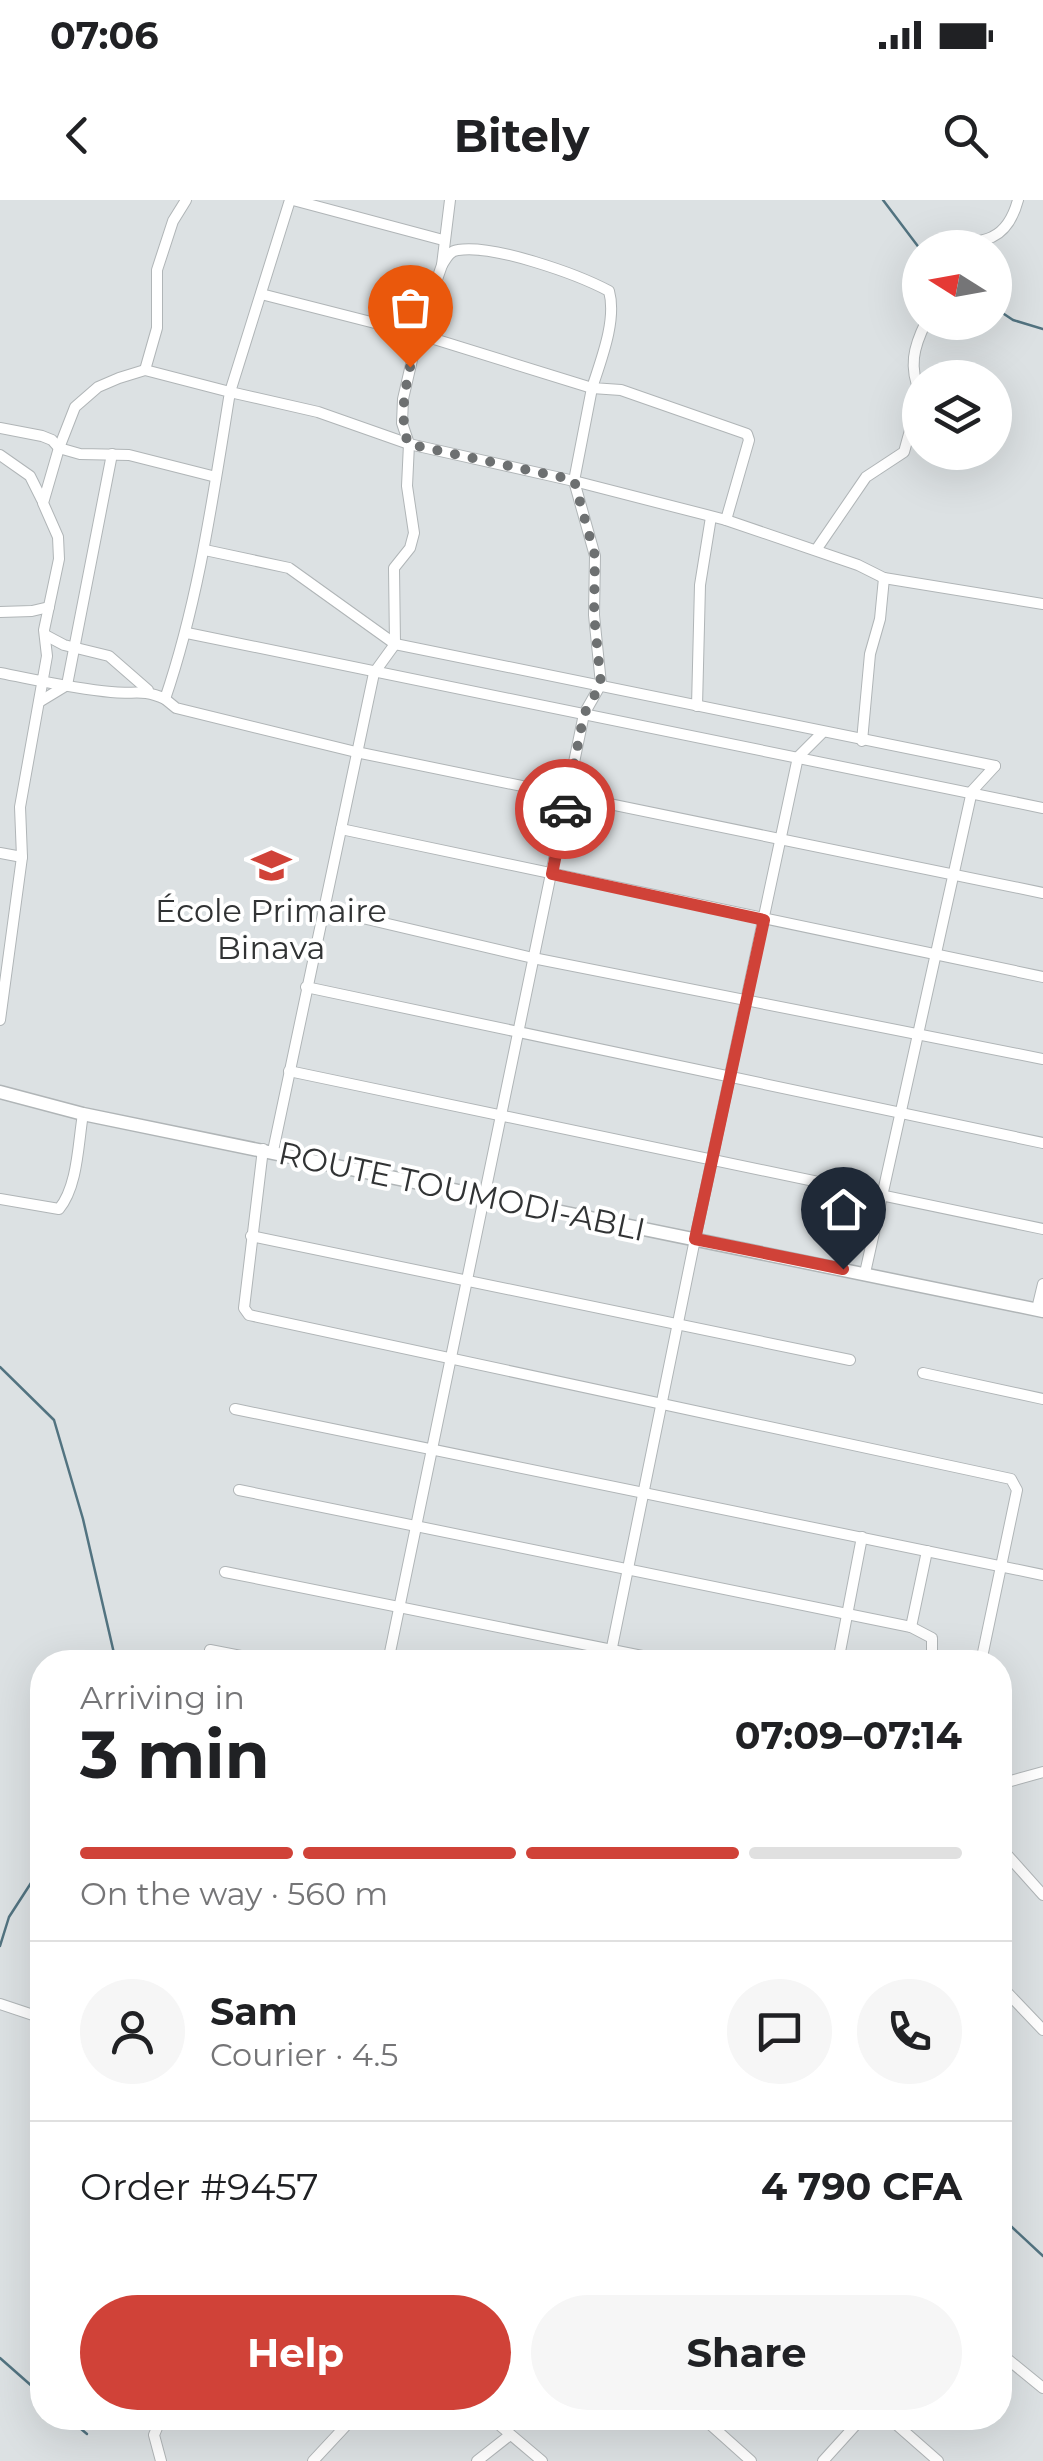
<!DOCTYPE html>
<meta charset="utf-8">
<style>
body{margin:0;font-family:Montserrat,sans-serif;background:#f6f6f6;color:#202124;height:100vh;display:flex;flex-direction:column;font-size:38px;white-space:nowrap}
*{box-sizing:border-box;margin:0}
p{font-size:32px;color:#757577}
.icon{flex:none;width:55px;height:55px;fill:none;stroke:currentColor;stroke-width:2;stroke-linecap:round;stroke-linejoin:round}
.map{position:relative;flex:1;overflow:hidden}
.sheet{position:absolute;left:30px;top:1450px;width:982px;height:780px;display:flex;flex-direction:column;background:#fff;border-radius:40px;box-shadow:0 10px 40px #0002}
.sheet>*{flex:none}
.needle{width:65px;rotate:281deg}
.fabs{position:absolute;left:902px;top:30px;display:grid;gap:20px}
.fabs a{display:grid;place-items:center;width:110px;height:110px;border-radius:50%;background:#fff;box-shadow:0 10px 40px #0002;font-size:50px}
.pin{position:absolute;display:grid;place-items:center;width:85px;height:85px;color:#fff;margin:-102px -42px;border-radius:50% 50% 50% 0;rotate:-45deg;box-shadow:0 0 10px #0007}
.pin .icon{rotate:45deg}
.courier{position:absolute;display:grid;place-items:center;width:100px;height:100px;margin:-50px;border:8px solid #d04238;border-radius:50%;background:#fff;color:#222;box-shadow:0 2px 12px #0007}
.head em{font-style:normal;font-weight:700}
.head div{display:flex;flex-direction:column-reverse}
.head{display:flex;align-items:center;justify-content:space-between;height:170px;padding:0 50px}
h1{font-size:65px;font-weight:700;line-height:75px}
.bar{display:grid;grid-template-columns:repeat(4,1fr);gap:15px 10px;align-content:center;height:120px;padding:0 50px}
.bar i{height:12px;border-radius:8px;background:#e0e0e0}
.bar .current{background:#d04238}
.bar p{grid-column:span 4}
.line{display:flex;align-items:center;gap:25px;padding:0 50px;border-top:2px solid #e0e0e0}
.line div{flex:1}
.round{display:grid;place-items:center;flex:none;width:105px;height:105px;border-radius:52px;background:#f6f6f6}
.button{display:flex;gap:20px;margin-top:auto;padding:20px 50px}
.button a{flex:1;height:115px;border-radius:60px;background:#d04238;color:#fff;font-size:40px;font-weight:700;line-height:115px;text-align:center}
.button a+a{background:#f6f6f6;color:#202124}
.status{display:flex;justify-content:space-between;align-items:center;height:70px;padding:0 50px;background:#fff;direction:ltr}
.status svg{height:28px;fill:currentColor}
header{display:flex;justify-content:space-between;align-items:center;height:130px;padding:0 50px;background:#fff;font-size:45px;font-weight:700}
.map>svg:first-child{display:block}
</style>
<div class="status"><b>07:06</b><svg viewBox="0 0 49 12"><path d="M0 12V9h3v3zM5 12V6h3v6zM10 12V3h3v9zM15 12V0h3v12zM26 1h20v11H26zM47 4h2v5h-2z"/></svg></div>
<header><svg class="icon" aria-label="back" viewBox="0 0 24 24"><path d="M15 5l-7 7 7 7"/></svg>Bitely<svg class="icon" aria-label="search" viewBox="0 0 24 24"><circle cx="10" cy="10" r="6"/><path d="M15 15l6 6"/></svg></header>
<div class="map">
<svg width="1043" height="2261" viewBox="0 0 1043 2261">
<rect width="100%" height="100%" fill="#dce1e3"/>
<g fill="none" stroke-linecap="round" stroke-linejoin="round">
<g stroke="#527380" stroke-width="2.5">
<polyline points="883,0 920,49"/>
<polyline points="995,108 1013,120 1043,129"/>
<polyline points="0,1167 54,1220 83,1319 116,1462"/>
<polyline points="0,1746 9,1717 42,1666"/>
<polyline points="1000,2016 1043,2056"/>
<polyline points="0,2158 42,2195"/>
<polyline points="68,2218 87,2234"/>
</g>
<defs>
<g id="minor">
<polyline points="290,0 230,192 318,212 409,244 574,281 726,320 858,365 884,378 1043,404"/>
<polyline points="293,0 443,40"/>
<path d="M968 48C976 39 982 42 992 37 1007 30 1014 15 1018 0"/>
<path d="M442 65C446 59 449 51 458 50 493 44 577 74 609 91 617 120 601 160 592 188L621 190 747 234 749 240 726 320"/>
<polyline points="261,94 418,134 442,65 450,0"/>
<polyline points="145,170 157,128 157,70 173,21 186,0"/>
<path d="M920 193C909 167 913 148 926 122"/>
<polyline points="0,228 42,236 52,240 59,248 80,254 129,255 216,277"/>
<polyline points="0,255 30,276 42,300"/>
<polyline points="205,350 289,368 395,444 995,566"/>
<polyline points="816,350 866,277 904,252 920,194"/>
<polyline points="0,412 32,411 49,407"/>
<polyline points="187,433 1043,608"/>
<polyline points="47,436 64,445 109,456 148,490"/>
<path d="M0 473C36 480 74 489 111 492 134 495 141 488 165 499 199 399 213 296 230 192L145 170 119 178 98 187 75 207 59 248 43 303 58 337 59 359 44 430 47 456 20 607 22 657 0 820"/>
<polyline points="165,499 176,508 356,552 1043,693"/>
<polyline points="39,502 67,485 112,254"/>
<polyline points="697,506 700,385 711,317"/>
<polyline points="862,541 870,454 880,419 884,378"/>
<polyline points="341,629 1043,777"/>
<polyline points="0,653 22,657"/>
<polyline points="324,709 533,758 1043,859"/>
<polyline points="306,787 1043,943"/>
<polyline points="289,871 1043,1029"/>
<polyline points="263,949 244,1108 249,1115 1011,1279 1017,1290 981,1462"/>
<polyline points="273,951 374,473 395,444 394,368 410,348 414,333 407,286 409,244 402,223 403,199 418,134 592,188 574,281 595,356 594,415 601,484 584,514 388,1462"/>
<path d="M0 999 59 1009C78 986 78 943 83 914"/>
<polyline points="251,1036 850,1160"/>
<polyline points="865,1073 972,591 995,566"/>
<polyline points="1037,1109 1043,1084"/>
<polyline points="923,1173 1043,1199"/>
<polyline points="235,1209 1043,1375"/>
<polyline points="239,1290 911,1427 932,1438 932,1462"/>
<polyline points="225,1372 672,1462"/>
<polyline points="911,1427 927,1351"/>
<polyline points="210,1450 272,1462"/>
<polyline points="609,1462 695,1039 798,557 822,533"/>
<polyline points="838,1462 862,1337"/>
<polyline points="1000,1584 1043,1572"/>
<polyline points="1000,1647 1043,1695"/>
<polyline points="1000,1785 1043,1830"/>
<polyline points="0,1804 42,1818"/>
<polyline points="1000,2153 1043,2188"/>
<polyline points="161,2218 154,2235 161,2261"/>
<polyline points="491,2218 542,2261"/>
<polyline points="703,2218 751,2261"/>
<polyline points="889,2218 938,2261"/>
<polyline points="313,2261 353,2218"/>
<polyline points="477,2261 510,2235"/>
<polyline points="823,2261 862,2218"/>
</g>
<polyline id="tertiary" points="0,892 83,914 1043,1111"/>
</defs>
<use href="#minor" stroke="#b0b5b7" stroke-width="12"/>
<use href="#tertiary" stroke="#b0b5b7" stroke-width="15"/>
<use href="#minor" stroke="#fff" stroke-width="10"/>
<use href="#tertiary" stroke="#fff" stroke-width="12"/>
</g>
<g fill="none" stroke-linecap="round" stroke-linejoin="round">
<path stroke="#6d7071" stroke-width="10" stroke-dasharray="0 18" d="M410 167C404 195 400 216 408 244L574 280 595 356 594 415 601 484 584 514 565 609"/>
<polyline stroke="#d04238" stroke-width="12" points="565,609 552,674 764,720 695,1039 843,1069"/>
</g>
<defs>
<symbol id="school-bare" viewBox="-9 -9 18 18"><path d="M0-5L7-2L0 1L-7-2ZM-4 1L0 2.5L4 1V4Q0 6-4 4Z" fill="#d04238" stroke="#fff" stroke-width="2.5" paint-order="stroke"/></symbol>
</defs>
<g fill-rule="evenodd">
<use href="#school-bare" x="244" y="638" width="55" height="55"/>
</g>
<g text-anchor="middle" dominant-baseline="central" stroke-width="8" stroke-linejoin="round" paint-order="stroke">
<g font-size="32" fill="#313334" stroke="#fff">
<text x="271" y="710">École Primaire<tspan x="271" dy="37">Binava</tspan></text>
</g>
<g font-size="32" fill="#313334" stroke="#fff">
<text transform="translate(462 991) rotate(12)">ROUTE TOUMODI-ABLI</text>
</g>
</g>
</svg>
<div class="fabs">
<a><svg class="needle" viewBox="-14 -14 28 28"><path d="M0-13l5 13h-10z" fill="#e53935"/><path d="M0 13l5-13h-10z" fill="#757577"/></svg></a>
<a><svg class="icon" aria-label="layers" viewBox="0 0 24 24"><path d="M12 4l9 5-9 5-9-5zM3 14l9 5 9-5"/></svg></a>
</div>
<div class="pin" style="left:410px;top:167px;background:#ea580c"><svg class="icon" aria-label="bag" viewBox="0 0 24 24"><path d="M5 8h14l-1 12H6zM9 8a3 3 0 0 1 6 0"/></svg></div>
<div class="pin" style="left:843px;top:1069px;background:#1f2937"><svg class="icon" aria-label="home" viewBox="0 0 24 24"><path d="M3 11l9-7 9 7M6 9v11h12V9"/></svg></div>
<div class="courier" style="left:565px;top:609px"><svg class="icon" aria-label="car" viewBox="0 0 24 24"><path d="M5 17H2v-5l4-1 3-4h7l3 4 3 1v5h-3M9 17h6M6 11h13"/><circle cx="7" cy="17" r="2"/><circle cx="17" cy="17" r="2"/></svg></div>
<section class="sheet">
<div class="head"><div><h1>3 min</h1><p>Arriving in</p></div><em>07:09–07:14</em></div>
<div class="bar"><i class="current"></i><i class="current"></i><i class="current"></i><i></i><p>On the way · 560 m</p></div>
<div class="line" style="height:180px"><a class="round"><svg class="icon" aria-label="person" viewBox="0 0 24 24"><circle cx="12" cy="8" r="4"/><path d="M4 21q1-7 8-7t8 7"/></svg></a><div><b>Sam</b><p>Courier · 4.5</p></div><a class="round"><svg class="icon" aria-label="chat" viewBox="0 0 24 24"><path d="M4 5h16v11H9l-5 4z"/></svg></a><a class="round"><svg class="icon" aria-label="phone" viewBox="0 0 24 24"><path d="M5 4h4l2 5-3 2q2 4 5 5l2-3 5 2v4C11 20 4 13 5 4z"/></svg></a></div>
<div class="line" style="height:130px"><div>Order #9457</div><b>4 790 CFA</b></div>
<div class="button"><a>Help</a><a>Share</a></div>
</section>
</div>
